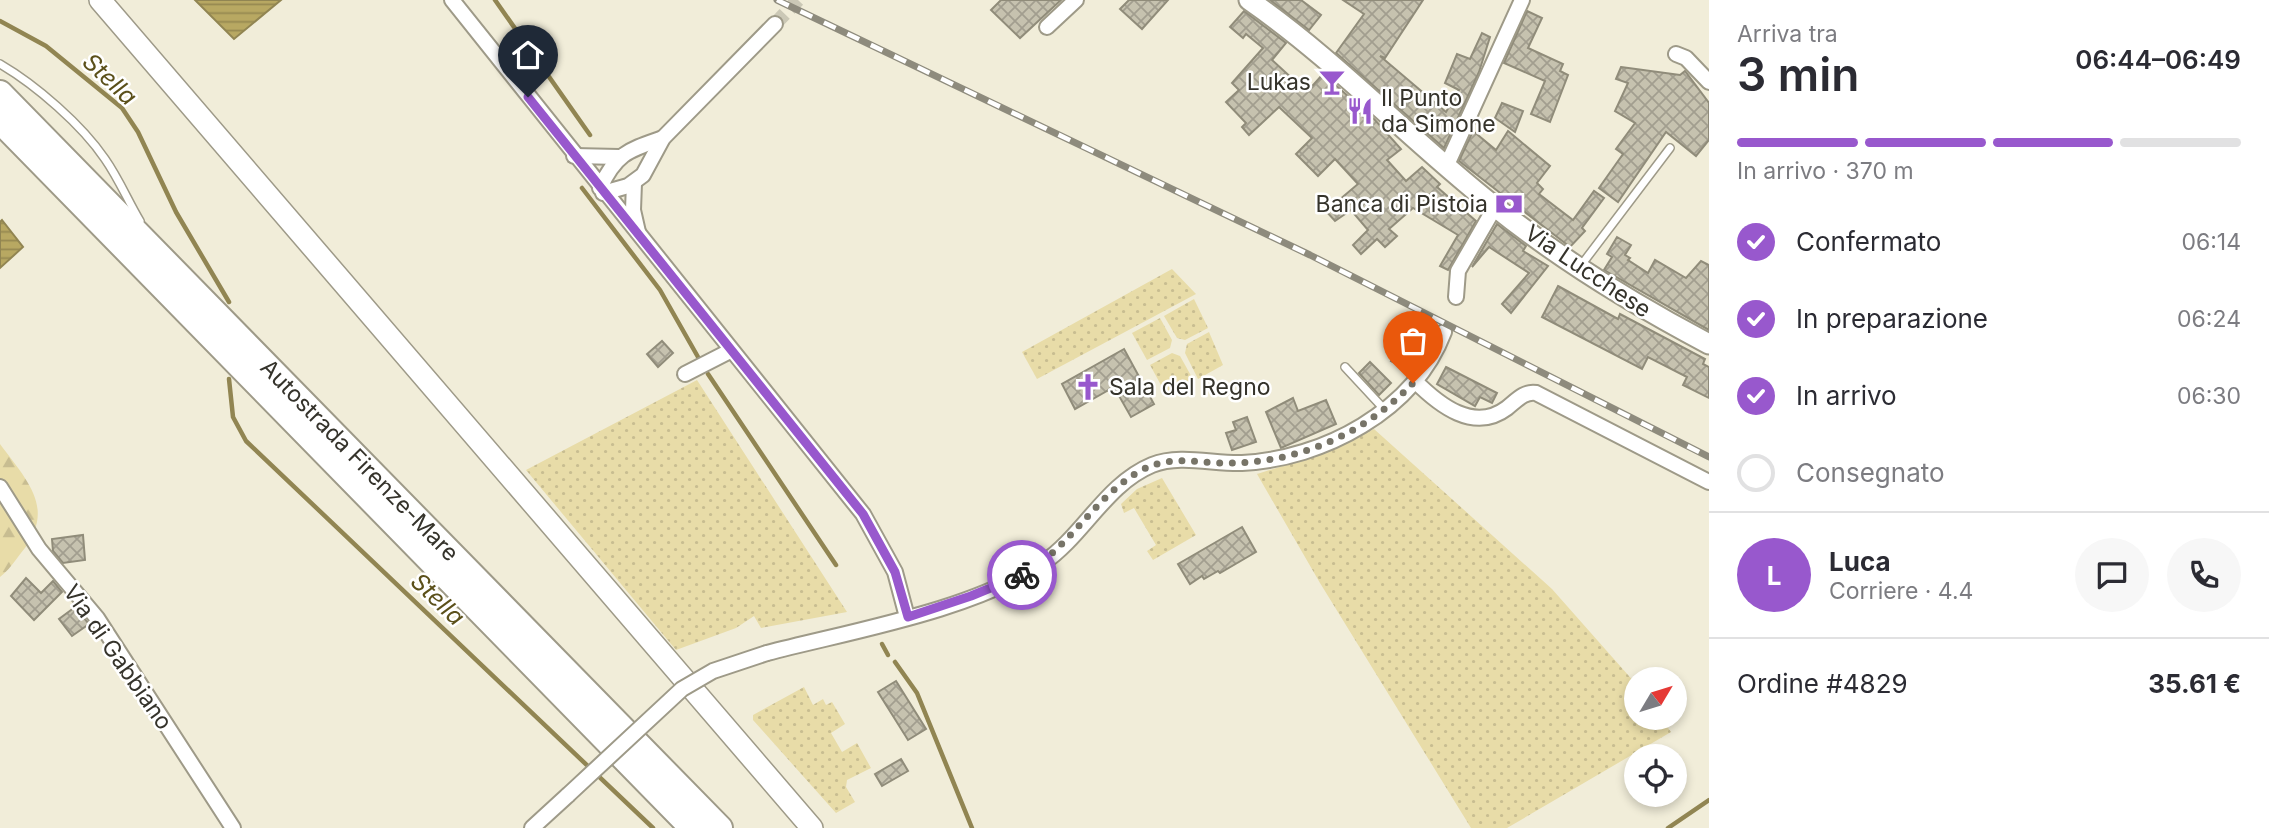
<!DOCTYPE html>
<html lang="it">
<meta charset="utf-8">
<style>
body{margin:0;font-family:Inter,sans-serif;background:#f7f7f7;color:#2b2b33;height:100vh;display:flex;flex-direction:column;font-size:26px;white-space:nowrap}
*{box-sizing:border-box;margin:0}
p{font-size:23px;color:#7c7c81}
.icon{flex:none;width:38px;height:38px;fill:none;stroke:currentColor;stroke-width:2;stroke-linecap:round;stroke-linejoin:round}
.map{position:relative;flex:1;overflow:hidden}
.drawer{display:flex;flex-direction:column;background:#fff;width:560px}
.drawer>*{flex:none}
.needle{width:46px;rotate:52deg}
.controls{position:absolute;left:1624px;top:667px;display:grid;gap:14px}
.controls a{display:grid;place-items:center;width:63px;height:63px;border-radius:50%;background:#fff;box-shadow:0 4px 10px #0003;font-size:35px}
.pin{position:absolute;display:grid;place-items:center;width:60px;height:60px;color:#fff;margin:-72px -30px;border-radius:50% 50% 50% 0;rotate:-45deg;box-shadow:0 0 7px #0007}
.pin .icon{rotate:45deg}
.courier{position:absolute;display:grid;place-items:center;width:70px;height:70px;margin:-35px;border:5px solid #9858cd;border-radius:50%;background:#fff;color:#222;box-shadow:0 2px 9px #0007}
.head em{font-style:normal;font-weight:600}
.head div{display:flex;flex-direction:column-reverse}
.head{display:flex;align-items:center;justify-content:space-between;height:119px;padding:0 28px}
h1{font-size:46px;font-weight:600;line-height:52px}
.bar{display:grid;grid-template-columns:repeat(4,1fr);gap:10px 7px;align-content:center;height:84px;padding:0 28px}
.bar i{height:9px;border-radius:5px;background:#e1e1e2}
.bar .on{background:#9858cd}
.bar p{grid-column:span 4}
.line{display:flex;align-items:center;gap:18px;padding:0 28px;border-top:2px solid #e1e1e2}
.line div{flex:1}
.round{display:grid;place-items:center;flex:none;width:74px;height:74px;border-radius:37px;background:#f7f7f7}
ol{padding:0 28px;list-style:none}
li{display:flex;align-items:center;gap:21px;height:77px}
li p{margin-inline-start:auto}
li .icon{padding:7px;border-radius:50%;background:#9858cd;color:#fff;stroke-width:4}
li:last-child{color:#7c7c81}
li i{width:38px;height:38px;border:4px solid #e1e1e2;border-radius:50%}
main{display:flex;flex:1;min-height:0}
.map>svg:first-child{display:block}
</style>
<main>
<div class="map">
<svg width="1709" height="828" viewBox="0 0 1709 828">
<defs>
<pattern id="grass-dots" width="8" height="8" patternUnits="userSpaceOnUse" patternTransform="scale(1.75)"><rect width="8" height="8" fill="#e8dca8"/><path d="M2 2h.1M6 6h.1" fill="none" stroke="#c8bd91" stroke-width="1.8" stroke-linecap="round"/></pattern>
<pattern id="forest-firs" width="22" height="20" patternUnits="userSpaceOnUse" patternTransform="scale(1.75)"><rect width="22" height="20" fill="#e8dca8"/><path d="M5 1l3.5 6h-7zM16 11l3.5 6h-7z" fill="#c8bd91"/></pattern>
<pattern id="water-rules" width="6" height="5" patternUnits="userSpaceOnUse" patternTransform="scale(1.75)"><rect width="6" height="5" fill="#b8a862"/><path d="M0 2.5h6" fill="none" stroke="#968951"/></pattern>
<pattern id="building-cross-hatch" width="8" height="8" patternUnits="userSpaceOnUse" patternTransform="scale(1.75)"><rect width="8" height="8" fill="#c6c2af"/><path d="M0 0l8 8M0 8l8-8" fill="none" stroke="#a29e8f"/></pattern>
</defs>
<rect width="100%" height="100%" fill="#f1edd9"/>
<g fill="url(#grass-dots)">
<polygon points="1172,269 1196,294 1037,379 1022,352"/>
<polygon points="1194,299 1208,328 1185,340 1177,338 1164,316"/>
<polygon points="1160,318 1172,340 1170,348 1147,360 1132,333"/>
<polygon points="1209,332 1223,365 1198,379 1185,353 1187,344"/>
<polygon points="1172,353 1180,356 1194,381 1167,396 1150,365"/>
<polygon points="697,380 847,612 761,628 754,616 736,628 676,650 526,470"/>
<polygon points="1374,429 1552,589 1636,684 1636,718 1661,718 1671,732 1507,828 1471,828 1320,583 1257,474 1330,451"/>
<polygon points="1162,478 1196,535 1153,560 1147,551 1156,545 1134,508 1124,513 1121,504 1137,489"/>
<polygon points="804,687 813,705 823,699 826,705 832,702 845,724 831,733 842,752 857,743 871,768 847,780 846,787 855,802 836,813 753,720 753,715"/>
</g>
<path fill="url(#forest-firs)" d="M0 444C28 482 57 509 21 553 15 561 8 571 0 577Z"/>
<g fill="url(#water-rules)" stroke="#918552" stroke-width="2">
<polygon points="195,0 281,0 234,39"/>
<polygon points="2,220 23,247 0,268 0,222"/>
</g>
<g fill="none" stroke-linecap="round" stroke-linejoin="round">
<g stroke="#918552" stroke-width="4.5">
<polyline points="495,0 590,135"/>
<polyline points="0,21 46,46 122,108 138,132 176,212 229,302"/>
<polyline points="582,188 660,290 698,357"/>
<polyline points="708,374 836,565"/>
<polyline points="229,379 233,417 246,441 653,828"/>
<polyline points="882,644 888,655"/>
<polyline points="895,662 917,693 972,828"/>
<polyline points="1668,828 1709,800"/>
</g>
</g>
<g fill="url(#building-cross-hatch)" stroke="#908c7a" stroke-width="2">
<polygon points="1001,0 1061,0 1020,38 991,10"/>
<polygon points="1129,0 1168,0 1142,29 1120,9"/>
<polygon points="1270,0 1301,0 1321,15 1309,30"/>
<polygon points="1343,0 1423,0 1385,58 1380,56 1446,112 1459,90 1445,83 1457,54 1470,59 1482,33 1490,37 1479,72 1444,148 1336,53 1364,14"/>
<polygon points="1244,11 1286,43 1272,60 1307,92 1323,74 1375,120 1401,149 1387,160 1406,181 1422,167 1440,184 1437,187 1476,221 1448,270 1440,266 1458,235 1413,208 1389,229 1397,236 1385,247 1377,239 1361,254 1353,245 1368,230 1351,210 1335,221 1326,211 1358,184 1335,159 1318,176 1296,154 1312,138 1279,107 1249,135 1242,127 1246,123 1226,102 1239,90 1232,83 1263,48 1246,34 1243,38 1230,27"/>
<polygon points="1527,11 1542,18 1528,48 1563,64 1560,71 1568,75 1550,122 1531,114 1545,81 1504,63"/>
<polygon points="1621,67 1680,75 1685,71 1709,103 1709,140 1696,156 1666,132 1618,202 1599,188 1623,154 1616,149 1635,123 1615,111 1628,83 1616,79"/>
<polygon points="1502,103 1523,111 1515,132 1495,118"/>
<polygon points="1473,131 1496,150 1508,131 1550,166 1537,183 1543,189 1539,194 1573,220 1594,191 1604,198 1582,228 1585,231 1570,247 1459,161"/>
<polygon points="1497,224 1526,246 1523,251 1548,266 1511,313 1502,304 1529,273 1489,247 1472,267"/>
<polygon points="1617,237 1631,245 1625,255 1630,258 1628,260 1648,273 1655,260 1686,278 1701,261 1709,265 1709,330 1604,270 1612,257 1607,254"/>
<polygon points="1558,286 1618,319 1620,314 1705,359 1703,364 1709,367 1709,398 1683,385 1687,377 1648,357 1642,369 1542,317"/>
<polygon points="1409,324 1430,334 1410,371 1391,361"/>
<polygon points="662,341 673,353 658,367 647,354"/>
<polygon points="1124,349 1154,404 1131,417 1114,387 1075,409 1062,384"/>
<polygon points="1370,362 1391,383 1379,395 1359,373"/>
<polygon points="1446,367 1497,393 1492,403 1480,397 1475,406 1437,384"/>
<polygon points="1293,398 1298,411 1326,400 1336,424 1281,448 1266,412"/>
<polygon points="1247,417 1256,442 1232,450 1226,433 1236,430 1233,422"/>
<polygon points="1242,527 1256,552 1220,573 1218,571 1204,579 1202,576 1190,584 1178,564"/>
<polygon points="83,535 85,560 63,563 53,551 52,539"/>
<polygon points="26,578 41,593 53,581 62,592 34,620 11,596"/>
<polygon points="75,607 89,624 72,636 59,619"/>
<polygon points="896,681 926,729 908,740 878,692"/>
<polygon points="901,759 908,771 882,786 875,774"/>
</g>
<g fill="none" stroke-linecap="round" stroke-linejoin="round">
<polyline stroke="#cbc8b6" stroke-width="14" stroke-dasharray="14 7" stroke-linecap="butt" points="775,24 798,0"/>
<defs>
<g id="lane">
<path d="M0 64C36 85 82 125 105 159 119 179 128 201 140 221"/>
<polyline points="1579,268 1670,148"/>
<polyline points="1345,367 1384,409"/>
</g>
<g id="street">
<polyline points="452,0 863,514 895,572 907,617"/>
<polyline points="1047,27 1076,0"/>
<polyline points="1676,54 1686,58 1709,82"/>
<polyline points="574,156 619,157"/>
<polyline points="1446,167 1522,0"/>
<polyline points="634,183 633,210 638,232"/>
<path d="M600 188C616 153 629 150 663 138"/>
<polyline points="603,193 628,186 643,175 663,138 775,24"/>
<polyline points="1456,297 1458,271 1495,207"/>
<polyline points="685,374 730,351"/>
<path d="M1415 381C1439 405 1474 433 1507 408 1516 401 1524 391 1536 393L1709 482"/>
<polyline points="0,487 39,549 97,618 233,828"/>
<path d="M767 653C851 631 971 611 1043 563 1083 536 1106 484 1152 465 1180 454 1213 464 1242 463 1323 459 1414 411 1444 332"/>
<polyline points="532,828 568,795"/>
</g>
<path id="secondary" d="M1249 0C1337 61 1410 140 1494 206 1561 260 1633 304 1709 344"/>
<polyline id="primary" points="100,0 812,828"/>
<g id="highway">
<path id="s1" d="M0 93 720 828"/>
<polyline points="0,121 692,828"/>
</g>
</defs>
<use href="#lane" stroke="#9e9a88" stroke-width="10"/>
<use href="#street" stroke="#9e9a88" stroke-width="18"/>
<use href="#secondary" stroke="#9e9a88" stroke-width="23"/>
<use href="#primary" stroke="#9e9a88" stroke-width="24"/>
<use href="#highway" stroke="#9e9a88" stroke-width="28"/>
<use href="#lane" stroke="#fff" stroke-width="7"/>
<use href="#street" stroke="#fff" stroke-width="14"/>
<use href="#secondary" stroke="#fff" stroke-width="19"/>
<use href="#primary" stroke="#fff" stroke-width="21"/>
<use href="#highway" stroke="#fff" stroke-width="24"/>
<defs>
<polyline id="rail" points="777,0 1310,255 1709,457"/>
</defs>
<use href="#rail" stroke="#8e8b7d" stroke-width="7"/>
<use href="#rail" stroke="#fff" stroke-width="4.5" stroke-dasharray="13" stroke-linecap="butt"/>
<defs>
<polyline id="street-bridge" points="568,795 682,689 713,671 767,653"/>
</defs>
<use href="#street-bridge" stroke="#9e9a88" stroke-width="18" stroke-linecap="butt"/>
<use href="#street-bridge" stroke="#fff" stroke-width="14"/>
</g>
<g fill="none" stroke-linecap="round" stroke-linejoin="round">
<path stroke="#777468" stroke-width="7" stroke-dasharray="0 12.6" d="M1022 575C1071 548 1096 494 1142 470 1168 456 1194 462 1221 463 1294 465 1364 435 1413 383"/>
<polyline stroke="#9858cd" stroke-width="9" points="528,97 863,514 895,572 908,617 971,596 1022,575"/>
</g>
<defs>
<symbol id="bar-bare" viewBox="-9 -9 18 18"><path d="M-6-5H6L.8 .8V4.5H3.5V6h-7V4.5H-.8V.8Z" fill="#9858cd" stroke="#fff" stroke-width="2.5" paint-order="stroke"/></symbol>
<symbol id="restaurant-bare" viewBox="-9 -9 18 18"><path d="M-5-6h1v4h1v-4h1v4h1v-4h1v5L-1.5 .5V6h-2V.5L-5-1ZM5-6V6H3V1.5H1.5Q1.5-4 5-6Z" fill="#9858cd" stroke="#fff" stroke-width="2.5" paint-order="stroke"/></symbol>
<symbol id="bank-bare" viewBox="-9 -9 18 18"><path d="M-6-4H6V4H-6ZM0-2.3a2.3 2.3 0 1 0 0 4.6a2.3 2.3 0 1 0 0-4.6Z" fill="#9858cd" stroke="#fff" stroke-width="2.5" paint-order="stroke"/></symbol>
<symbol id="church-bare" viewBox="-9 -9 18 18"><path d="M-1.2-6h2.4v3.5h3.3v2.4h-3.3V6h-2.4V-.1h-3.3v-2.4h3.3Z" fill="#9858cd" stroke="#fff" stroke-width="2.5" paint-order="stroke"/></symbol>
</defs>
<g fill-rule="evenodd">
<use href="#bar-bare" x="1313" y="63" width="38" height="38"/>
<use href="#restaurant-bare" x="1341" y="92" width="38" height="38"/>
<use href="#bank-bare" x="1490" y="185" width="38" height="38"/>
<use href="#church-bare" x="1069" y="368" width="38" height="38"/>
</g>
<g text-anchor="middle" dominant-baseline="central" stroke-width="5" stroke-linejoin="round" paint-order="stroke">
<g font-size="23" fill="#35332b" stroke="#fff" text-anchor="end">
<text x="1311" y="82">Lukas</text>
<text x="1381" y="98" text-anchor="start">Il Punto<tspan x="1381" dy="26">da Simone</tspan></text>
<text x="1488" y="204">Banca di Pistoia</text>
<text x="1109" y="387" text-anchor="start">Sala del Regno</text>
</g>
<g font-size="23" fill="#35332b" stroke="#fff">
<text transform="translate(1588 271) rotate(34)">Via Lucchese</text>
<text stroke="none"><textPath href="#s1" startOffset="514">Autostrada Firenze-Mare</textPath></text>
<text transform="translate(118 657) rotate(55)">Via di Gabbiano</text>
</g>
<g font-size="24" font-style="italic" fill="#5b501a" stroke="#fff">
<text transform="translate(110 79) rotate(43)">Stella</text>
<text transform="translate(438 599) rotate(44)">Stella</text>
</g>
</g>
</svg>
<div class="controls">
<a><svg class="needle" viewBox="-14 -14 28 28"><path d="M0-13l5 13h-10z" fill="#e53935"/><path d="M0 13l5-13h-10z" fill="#7c7c81"/></svg></a>
<a><svg class="icon" aria-label="locate" viewBox="0 0 24 24"><circle cx="12" cy="12" r="6"/><path d="M12 2v4M12 18v4M2 12h4M18 12h4"/></svg></a>
</div>
<div class="pin" style="left:1413px;top:383px;background:#ea580c"><svg class="icon" aria-label="bag" viewBox="0 0 24 24"><path d="M5 8h14l-1 12H6zM9 8a3 3 0 0 1 6 0"/></svg></div>
<div class="pin" style="left:528px;top:97px;background:#1f2937"><svg class="icon" aria-label="home" viewBox="0 0 24 24"><path d="M3 11l9-7 9 7M6 9v11h12V9"/></svg></div>
<div class="courier" style="left:1022px;top:575px"><svg class="icon" aria-label="bike" viewBox="0 0 24 24"><circle cx="6" cy="16" r="4"/><circle cx="18" cy="16" r="4"/><path d="M6 16l4-8h5l3 8M10 8l3 8H6M13 5h3"/></svg></div>
</div>
<section class="drawer">
<div class="head"><div><h1>3 min</h1><p>Arriva tra</p></div><em>06:44–06:49</em></div>
<div class="bar"><i class="on"></i><i class="on"></i><i class="on"></i><i></i><p>In arrivo · 370 m</p></div>
<ol>
<li><svg class="icon" aria-label="check" viewBox="0 0 24 24"><path d="M5 12l5 5 9-10"/></svg>Confermato<p>06:14</p></li>
<li><svg class="icon" aria-label="check" viewBox="0 0 24 24"><path d="M5 12l5 5 9-10"/></svg>In preparazione<p>06:24</p></li>
<li><svg class="icon" aria-label="check" viewBox="0 0 24 24"><path d="M5 12l5 5 9-10"/></svg>In arrivo<p>06:30</p></li>
<li><i></i>Consegnato</li>
</ol>
<div class="line" style="height:126px"><b class="round" style="background:#9858cd;color:#fff">L</b><div><b>Luca</b><p>Corriere · 4.4</p></div><a class="round"><svg class="icon" aria-label="chat" viewBox="0 0 24 24"><path d="M4 5h16v11H9l-5 4z"/></svg></a><a class="round"><svg class="icon" aria-label="phone" viewBox="0 0 24 24"><path d="M5 4h4l2 5-3 2q2 4 5 5l2-3 5 2v4C11 20 4 13 5 4z"/></svg></a></div>
<div class="line" style="height:91px"><div>Ordine #4829</div><b>35.61 €</b></div>
</section>
</main>
